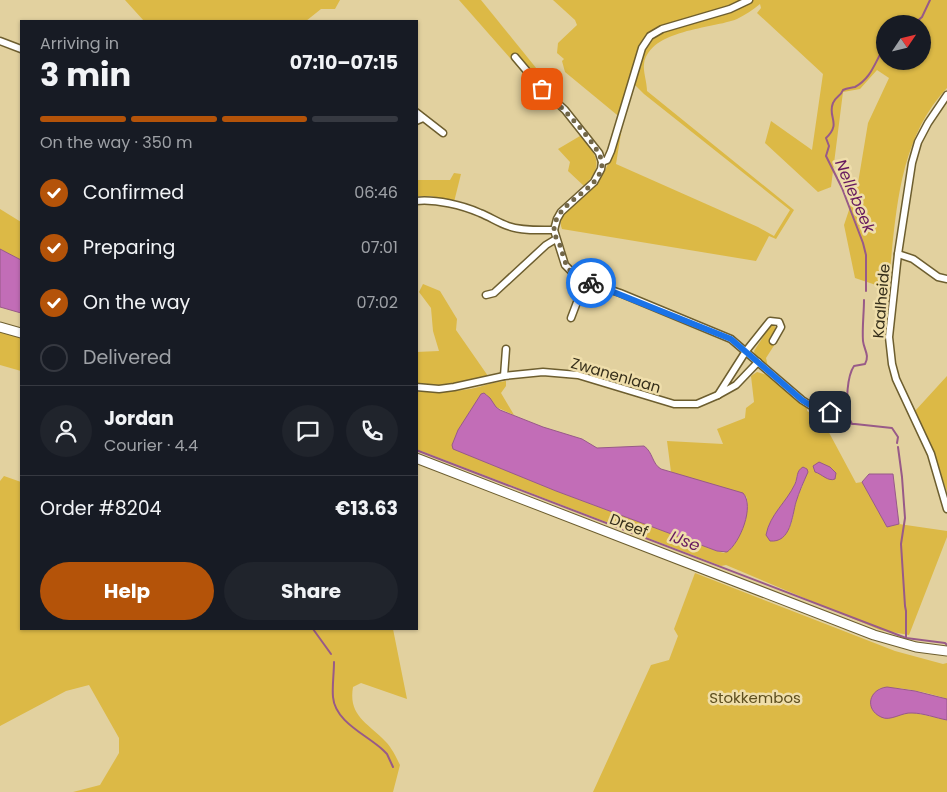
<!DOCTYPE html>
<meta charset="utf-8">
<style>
body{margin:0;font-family:Poppins,sans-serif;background:#20242c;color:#f1f3f6;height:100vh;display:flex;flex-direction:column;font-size:19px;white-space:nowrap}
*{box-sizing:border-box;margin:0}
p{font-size:16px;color:#9ea1a6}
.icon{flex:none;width:28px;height:28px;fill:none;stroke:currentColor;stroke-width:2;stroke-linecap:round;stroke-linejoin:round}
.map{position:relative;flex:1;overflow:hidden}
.panel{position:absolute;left:20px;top:20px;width:398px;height:610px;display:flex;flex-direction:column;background:#171b24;border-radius:0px;box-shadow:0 1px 4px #0004}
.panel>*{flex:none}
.needle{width:32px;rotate:55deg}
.buttons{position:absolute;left:876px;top:15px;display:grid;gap:10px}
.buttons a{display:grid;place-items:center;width:55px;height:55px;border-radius:50%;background:#171b24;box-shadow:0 1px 4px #0004;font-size:25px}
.pin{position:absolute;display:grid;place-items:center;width:42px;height:42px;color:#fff;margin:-21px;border-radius:10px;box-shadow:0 2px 8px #0006}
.courier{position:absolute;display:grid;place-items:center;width:50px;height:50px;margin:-25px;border:4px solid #1a73e8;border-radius:50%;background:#fff;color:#222;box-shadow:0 1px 6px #0007}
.headline em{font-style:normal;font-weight:700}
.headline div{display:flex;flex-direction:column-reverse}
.headline{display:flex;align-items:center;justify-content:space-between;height:85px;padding:0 20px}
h1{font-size:32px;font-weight:700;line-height:38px}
.bar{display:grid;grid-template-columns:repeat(4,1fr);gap:8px 5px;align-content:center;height:60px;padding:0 20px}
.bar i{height:6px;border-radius:4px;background:#363941}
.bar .current{background:#b45309}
.bar p{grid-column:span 4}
.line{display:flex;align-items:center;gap:12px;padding:0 20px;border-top:1px solid #363941}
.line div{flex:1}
.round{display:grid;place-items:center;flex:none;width:52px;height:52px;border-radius:26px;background:#20242c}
ol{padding:0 20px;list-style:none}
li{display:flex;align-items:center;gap:15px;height:55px}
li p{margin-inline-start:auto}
li .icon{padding:5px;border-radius:50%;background:#b45309;color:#fff;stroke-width:4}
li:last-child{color:#9ea1a6}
li i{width:28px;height:28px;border:2px solid #363941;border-radius:50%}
.button{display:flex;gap:10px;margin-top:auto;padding:10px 20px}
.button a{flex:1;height:58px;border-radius:30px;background:#b45309;color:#fff;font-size:20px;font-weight:700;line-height:58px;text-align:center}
.button a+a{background:#20242c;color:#f1f3f6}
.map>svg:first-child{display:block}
</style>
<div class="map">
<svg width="947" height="792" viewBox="0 0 947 792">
<rect width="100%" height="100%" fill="#e2d19f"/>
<g fill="#dcb946" fill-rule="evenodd">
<polygon points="125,0 340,0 335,9 321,9 306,21 144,21"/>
<polygon points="459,0 481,0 562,100 554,108"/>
<path d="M553 0H947V88C896 142 896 220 888 289L855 278 844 225 858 183 868 123 889 78 877 70 860 89 843 92 831 187 818 192 765 143 771 121 812 150 823 74 757 13 761 8 760 4C753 10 745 15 737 19 712 29 650 29 644 64 643 72 647 82 647 91L794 210 776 239 769 236 756 261 562 229C555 213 580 201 590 191 609 172 615 146 623 121L616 164 758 227 774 236 790 210 644 94 634 84 622 119 565 72 562 61 564 59 557 53 558 43 577 25 575 20ZM885 24H922V61H885Z"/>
<path d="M580 136C597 155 605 165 584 186L568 171 570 162 558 149Z"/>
<polygon points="454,173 461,174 454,202 431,196 416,196 416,180 450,180"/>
<polygon points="0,209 21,222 21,260 0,249"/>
<polygon points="423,284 440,291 457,319 456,330 488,376 445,386 416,385 416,352 439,351 433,331 431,308 419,292"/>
<polygon points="771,325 774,325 776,329 769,339 775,344 766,358 768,367 755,355 754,351"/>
<polygon points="0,332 21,338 21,371 0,365"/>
<path d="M757 372 771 376 807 406V411L812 414 813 412 817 414 818 412 856 483 862 482 887 527 899 524 947 531V537L909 635 880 630 726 565 721 566 416 449V392C437 392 459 392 479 387 488 384 496 382 506 381V386L501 393 514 415 496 407 486 394C470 405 465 422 455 437L490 464 556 491 717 551 724 553C727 550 732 548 734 545 741 536 751 506 746 496L671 472 667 441 723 444 717 429 745 418 746 408 754 402 751 376ZM797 475 805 478C803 487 798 494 796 502 793 512 794 521 788 530L766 535C771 510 794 499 797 475Z"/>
<polygon points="947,376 947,492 930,442 915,411"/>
<path d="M4 476 21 482V629H393L407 699 361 683 353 687C348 716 368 723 385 741 392 748 396 757 400 765L393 792H73L100 785 119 753V738L89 685 66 691 0 726V481Z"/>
<path d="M695 573 895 651 943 664 947 663V699C926 692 902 687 880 688L871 701 876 713 888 718 911 712 947 720V792H593L651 665 669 660 678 636 674 629Z"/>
</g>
<g fill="#c26db7" stroke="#985a88">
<polygon points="0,249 21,260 21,313 0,307"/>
<path d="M484 393 490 398 496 407 500 410 543 427 582 439 597 448 644 446C653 452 652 464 661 469L743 493C755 506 740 543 727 552L717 551 556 491 453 449 452 445 458 430 481 394Z"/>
<path d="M819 462 830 467 836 473 835 479C828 482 822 474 815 472L813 466Z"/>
<path d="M803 467 807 469 808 472C804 481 799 492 796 502 792 516 791 543 770 541L766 535C770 514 786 503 795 484 798 477 796 471 803 467Z"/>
<polygon points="869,474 893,474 899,524 887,527 862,482"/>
<path d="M887 687 915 691 947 699V720C936 718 923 713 912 713 902 712 890 722 881 717 864 709 869 689 887 687Z"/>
</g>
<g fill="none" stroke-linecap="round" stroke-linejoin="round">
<g stroke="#985a88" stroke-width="2">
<polyline points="914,24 922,17 930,0"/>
<path d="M866 291V255L863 243 842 188 826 156 829 146 826 138C842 123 827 117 833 103 835 97 841 96 843 90 847 88 851 88 855 87 872 78 875 61 885 46"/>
<path d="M848 414C846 402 847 376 854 366L865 364C870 355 864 350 863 341 862 328 864 313 864 300"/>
<polyline points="850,420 852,424 855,424 892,428 898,437 897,443"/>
<polyline points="898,447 902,477 905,518 901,544 905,606 906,611 906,638"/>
<polyline points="416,450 906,638 945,643 947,645"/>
<polyline points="313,629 331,654"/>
<path d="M334 662C334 674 332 686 333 697 335 722 367 735 383 750L387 754 393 767"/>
</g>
<defs>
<g id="minor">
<polyline points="0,41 21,49"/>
<polyline points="515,57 542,89 565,110 599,153 602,162 601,169 594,182 561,212 557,219 554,230"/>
<polyline points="947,95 928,123 918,142 912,163 898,254 889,337 892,364 896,379 931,454 947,509"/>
<polyline points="416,112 443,133"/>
<polyline points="416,121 423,118"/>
<polyline points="602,162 607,160 611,151 642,48 650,36 662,29 730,9 749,0"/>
<path d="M416 201C436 199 462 205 480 213 490 217 499 223 508 226 522 231 539 230 554 230"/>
<polyline points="554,230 565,265 575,275 585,281 620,293 731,339 802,400 813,407 830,412"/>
<polyline points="898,254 913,259 938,277 947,279"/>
<polyline points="486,295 494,293 546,245 556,239"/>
<polyline points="571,318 585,281"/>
<polyline points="758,362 736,385 718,395 746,351 770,321 779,322 781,327 773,341"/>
<polyline points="504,376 506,349"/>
<polyline points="416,387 439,389 454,387 504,376 543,372 578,375 674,404 697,404 718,395"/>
</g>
<g id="secondary">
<polyline points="0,327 21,333"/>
<polyline points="416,458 874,635 916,647 947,651"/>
</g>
</defs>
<use href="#minor" stroke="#6d5e2f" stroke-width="9"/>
<use href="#secondary" stroke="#6d5e2f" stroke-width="11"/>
<use href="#minor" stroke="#fff" stroke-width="6"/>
<use href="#secondary" stroke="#fff" stroke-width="9"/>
</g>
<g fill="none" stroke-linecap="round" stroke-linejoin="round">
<path stroke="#726749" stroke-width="5" stroke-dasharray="0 9" d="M542 89C556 101 601 146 602 163 602 191 555 200 554 230 554 236 559 242 561 248 566 268 570 276 591 283"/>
<polyline stroke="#1a73e8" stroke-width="6" points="591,283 731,339 802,400 813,407 830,412"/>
</g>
<g text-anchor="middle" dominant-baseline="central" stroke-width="5" stroke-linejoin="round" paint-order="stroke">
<g font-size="15" fill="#352e1a" stroke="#efdeab">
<text transform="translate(881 301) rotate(-85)">Kaalheide</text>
<text transform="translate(616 375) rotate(16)">Zwanenlaan</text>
<text transform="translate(629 525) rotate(21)">Dreef</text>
</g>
<g font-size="15" fill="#5d4e1e" stroke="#efdeab">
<text x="755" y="697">Stokkembos</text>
</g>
<g font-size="16" font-style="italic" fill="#65185e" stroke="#efdeab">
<text transform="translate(855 196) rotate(67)">Nellebeek</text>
<text transform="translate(685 541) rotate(21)">IJse</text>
</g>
</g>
</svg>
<div class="buttons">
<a><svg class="needle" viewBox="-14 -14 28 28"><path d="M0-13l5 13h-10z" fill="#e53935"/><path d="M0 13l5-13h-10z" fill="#9ea1a6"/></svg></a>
</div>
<div class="pin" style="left:542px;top:89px;background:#ea580c"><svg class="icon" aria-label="bag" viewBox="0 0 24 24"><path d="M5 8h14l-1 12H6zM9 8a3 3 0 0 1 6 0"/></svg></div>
<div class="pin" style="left:830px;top:412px;background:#1f2937"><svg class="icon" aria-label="home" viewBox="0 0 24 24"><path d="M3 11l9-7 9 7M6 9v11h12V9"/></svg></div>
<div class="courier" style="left:591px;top:283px"><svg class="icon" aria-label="bike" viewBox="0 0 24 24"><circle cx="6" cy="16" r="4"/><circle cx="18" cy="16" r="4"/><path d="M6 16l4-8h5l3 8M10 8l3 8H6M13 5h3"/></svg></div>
<section class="panel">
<div class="headline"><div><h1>3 min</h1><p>Arriving in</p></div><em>07:10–07:15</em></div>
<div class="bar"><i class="current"></i><i class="current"></i><i class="current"></i><i></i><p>On the way · 350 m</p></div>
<ol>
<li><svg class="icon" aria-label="check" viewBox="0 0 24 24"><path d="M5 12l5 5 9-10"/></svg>Confirmed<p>06:46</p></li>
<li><svg class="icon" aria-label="check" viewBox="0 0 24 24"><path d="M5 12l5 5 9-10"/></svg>Preparing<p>07:01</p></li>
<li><svg class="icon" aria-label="check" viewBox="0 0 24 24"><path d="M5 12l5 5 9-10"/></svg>On the way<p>07:02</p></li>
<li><i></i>Delivered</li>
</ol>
<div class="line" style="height:90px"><a class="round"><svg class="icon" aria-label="person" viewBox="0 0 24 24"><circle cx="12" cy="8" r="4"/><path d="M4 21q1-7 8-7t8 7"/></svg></a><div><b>Jordan</b><p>Courier · 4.4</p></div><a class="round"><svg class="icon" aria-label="chat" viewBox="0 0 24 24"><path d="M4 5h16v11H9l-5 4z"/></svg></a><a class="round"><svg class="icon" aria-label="phone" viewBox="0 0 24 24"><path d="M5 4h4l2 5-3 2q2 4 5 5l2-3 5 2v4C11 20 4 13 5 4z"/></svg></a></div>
<div class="line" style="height:65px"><div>Order #8204</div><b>€13.63</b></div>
<div class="button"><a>Help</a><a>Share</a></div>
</section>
</div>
